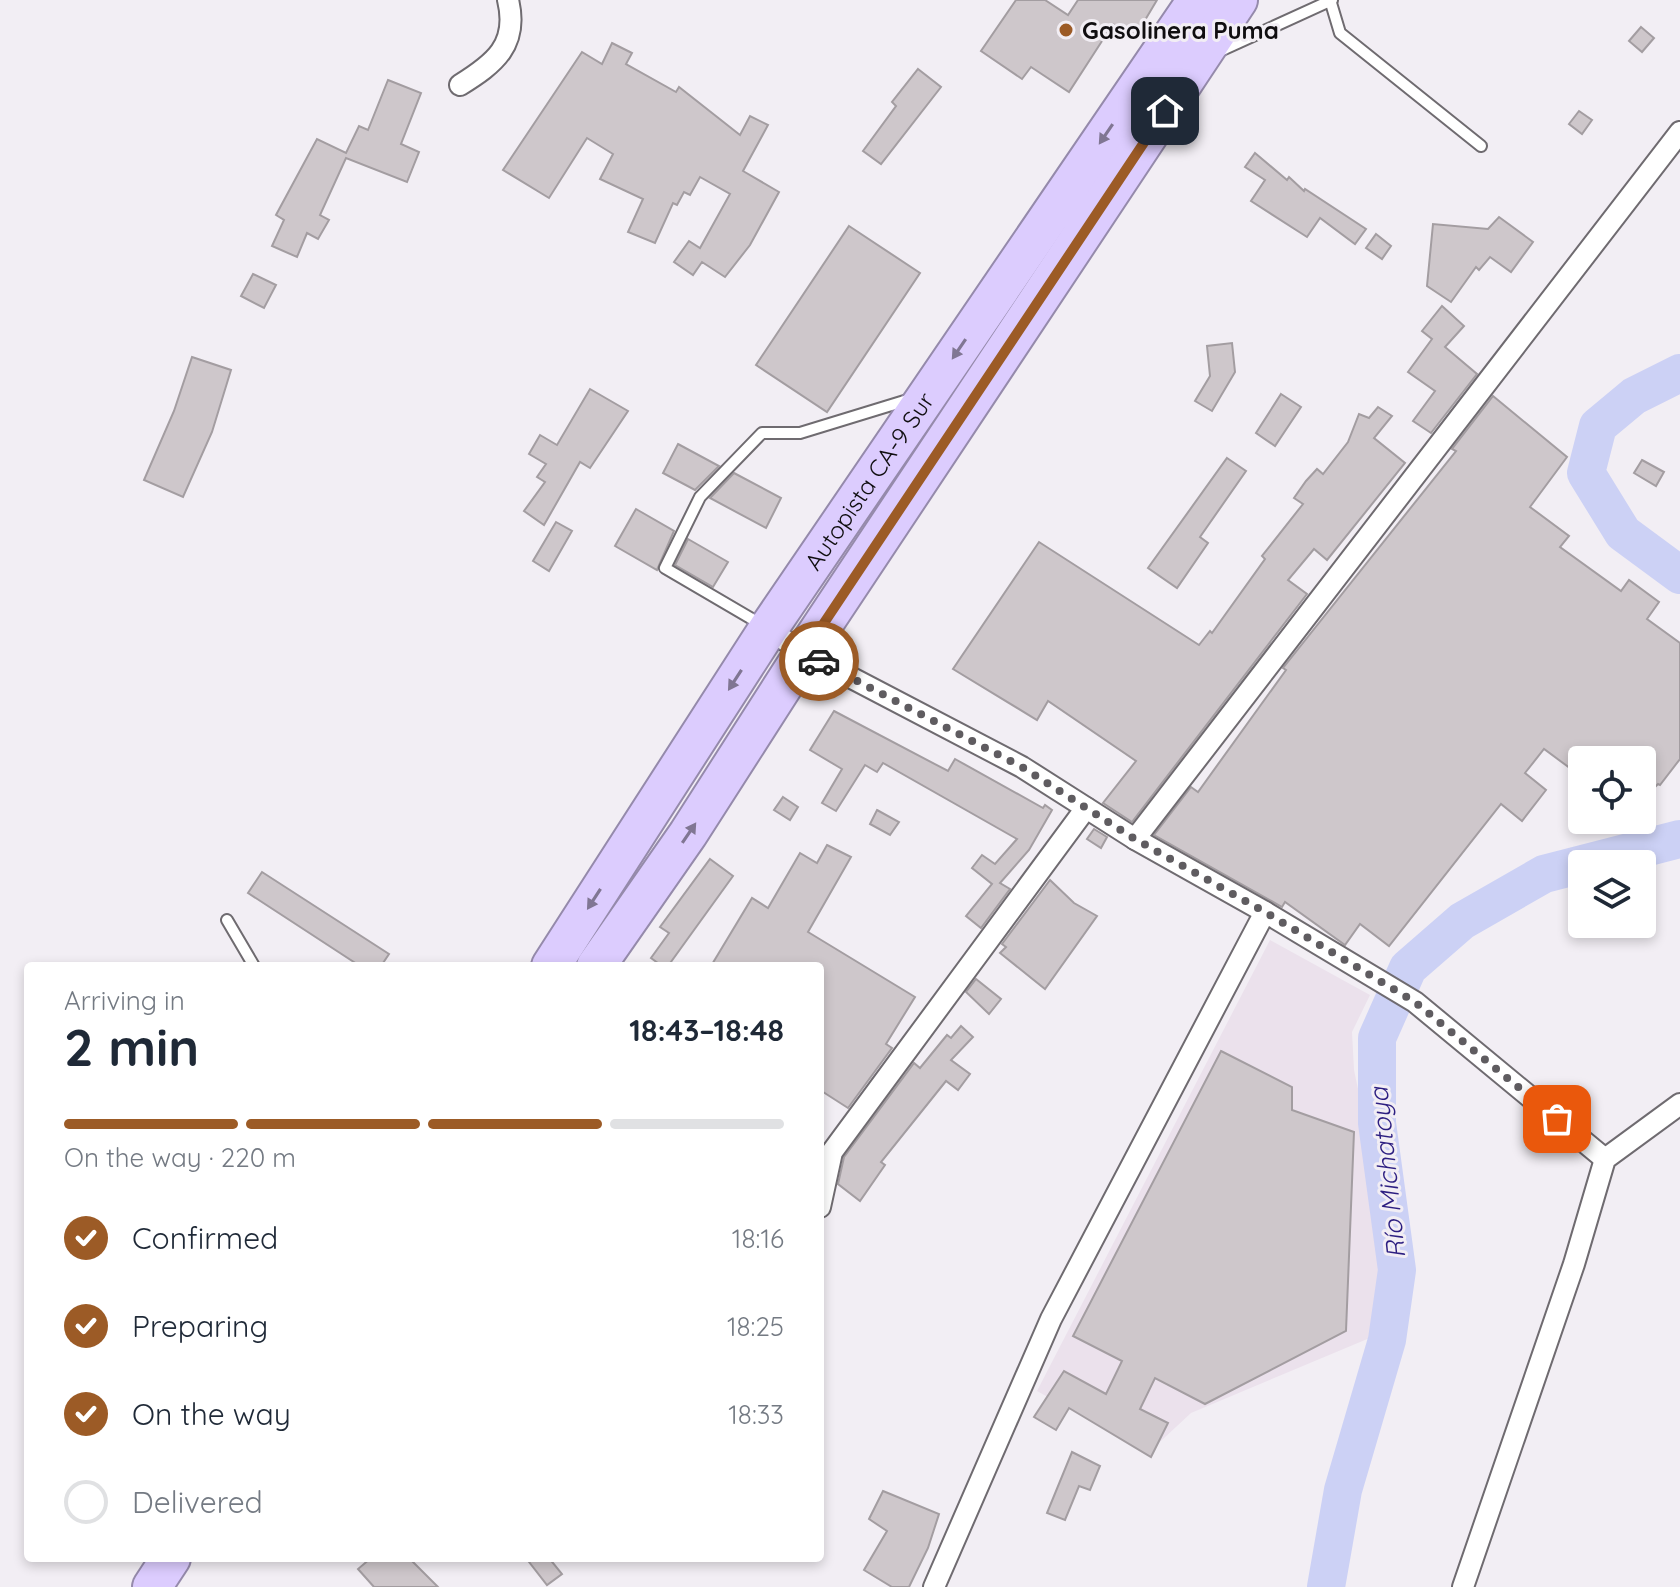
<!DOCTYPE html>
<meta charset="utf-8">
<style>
body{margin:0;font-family:Quicksand,sans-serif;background:#f6f6f7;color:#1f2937;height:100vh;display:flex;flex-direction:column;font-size:30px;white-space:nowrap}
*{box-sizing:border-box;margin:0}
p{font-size:26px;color:#747a83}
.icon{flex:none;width:44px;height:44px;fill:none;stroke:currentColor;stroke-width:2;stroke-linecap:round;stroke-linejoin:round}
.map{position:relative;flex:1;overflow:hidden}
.drawer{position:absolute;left:24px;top:962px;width:800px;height:600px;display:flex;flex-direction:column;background:#fff;border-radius:8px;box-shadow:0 4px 12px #0003}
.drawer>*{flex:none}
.tools{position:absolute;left:1568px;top:746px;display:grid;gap:16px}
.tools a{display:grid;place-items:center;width:88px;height:88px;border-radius:8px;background:#fff;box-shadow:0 4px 12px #0003;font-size:40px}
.pin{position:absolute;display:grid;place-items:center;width:68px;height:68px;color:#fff;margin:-34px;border-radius:16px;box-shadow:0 4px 12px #0006}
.courier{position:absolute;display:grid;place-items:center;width:80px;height:80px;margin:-40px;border:6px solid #9c5b26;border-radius:50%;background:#fff;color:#222;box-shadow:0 2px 10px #0007}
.overview em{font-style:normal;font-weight:700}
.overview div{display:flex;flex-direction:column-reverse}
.overview{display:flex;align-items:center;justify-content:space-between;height:136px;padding:0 40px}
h1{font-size:52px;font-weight:700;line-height:60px}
.bar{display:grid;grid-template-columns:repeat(4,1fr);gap:12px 8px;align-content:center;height:96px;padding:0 40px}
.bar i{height:10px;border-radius:6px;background:#e0e1e3}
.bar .active{background:#9c5b26}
.bar p{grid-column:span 4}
ol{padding:0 40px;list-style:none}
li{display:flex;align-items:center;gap:24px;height:88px}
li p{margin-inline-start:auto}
li .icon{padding:8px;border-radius:50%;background:#9c5b26;color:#fff;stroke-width:4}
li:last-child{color:#747a83}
li i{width:44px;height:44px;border:4px solid #e0e1e3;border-radius:50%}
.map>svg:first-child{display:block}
</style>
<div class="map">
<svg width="1680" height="1587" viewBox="0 0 1680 1587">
<rect width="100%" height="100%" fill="#f2eef4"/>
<polygon fill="#ebe1ec" points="1270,940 1370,995 1352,1032 1354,1070 1385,1217 1396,1327 1191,1413 1148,1453 1037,1391"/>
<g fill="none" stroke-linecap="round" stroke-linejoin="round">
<g stroke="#ccd1f5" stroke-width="38">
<polyline points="1680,373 1634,396 1598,426 1586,473 1623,533 1680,575"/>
<polyline points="1326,1587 1343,1490 1387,1340 1397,1270 1377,1123 1377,1038 1408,968 1462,921 1544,874 1680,839"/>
</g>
</g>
<g fill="#cec7cb" stroke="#a39da1" stroke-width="2">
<polygon points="1016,0 1045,0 1068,15 1078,0 1157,0 1135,37 1113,24 1069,92 1031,67 1022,79 981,51"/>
<polygon points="1641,27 1654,38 1642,52 1629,41"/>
<polygon points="612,43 632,53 626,64 676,92 679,87 740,135 750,116 768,125 743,171 779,192 750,245 725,277 702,262 693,275 674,262 689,241 700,248 730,194 700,177 690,195 684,192 677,205 673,203 655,243 628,232 643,199 600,179 613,154 587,138 549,198 503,170 582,52 602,64"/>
<polygon points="918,69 941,87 881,164 863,151 896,106 892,102"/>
<polygon points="388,80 421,93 401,144 419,152 407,182 346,158 320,215 329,220 318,239 307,233 297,257 272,246 284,220 276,215 317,139 346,153 359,126 368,130"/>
<polygon points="1579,111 1592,120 1582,134 1569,124"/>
<polygon points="1255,153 1287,180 1289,177 1304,191 1305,189 1366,229 1355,244 1320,218 1307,237 1251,201 1265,180 1245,167"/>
<polygon points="1499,217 1533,242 1511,272 1490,257 1479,270 1476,267 1451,302 1427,286 1433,224 1488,229"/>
<polygon points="849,226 920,273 827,412 756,365"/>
<polygon points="1376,234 1391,246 1382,259 1366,248"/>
<polygon points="253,274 276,285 264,308 241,296"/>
<polygon points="1442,306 1464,326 1445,347 1477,374 1431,433 1413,421 1435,391 1408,372 1432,339 1422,331"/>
<polygon points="1232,343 1235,372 1212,411 1195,401 1210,376 1207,346"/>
<polygon points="192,357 231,370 212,432 183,497 144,480 174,411"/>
<polygon points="590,389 628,411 590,468 580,462 544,525 524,511 545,482 537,477 546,464 529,454 540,435 557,445"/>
<polygon points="1281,394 1301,407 1275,446 1256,433"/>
<polygon points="1493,396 1567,457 1530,507 1569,536 1560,547 1621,591 1629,580 1659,602 1647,619 1680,643 1680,759 1660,785 1658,784 1642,800 1642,760 1626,760 1615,752 1610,760 1582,760 1582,777 1544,749 1525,773 1546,790 1522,821 1501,804 1389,946 1360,924 1345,945 1285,902 1282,907 1154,835 1191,787 1198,792 1286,670 1283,668 1456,451 1452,449"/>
<polygon points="1378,407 1392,416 1374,438 1405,463 1327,560 1314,549 1288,580 1307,594 1132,822 1103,803 1136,761 1048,701 1037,720 953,669 1039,542 1199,645 1210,631 1212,633 1265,559 1262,556 1303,504 1294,498 1306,481 1317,469 1323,474 1348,442 1359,414 1369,418"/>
<polygon points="678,444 719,466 695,490 663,473"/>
<polygon points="1227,458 1246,471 1200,537 1208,543 1177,588 1148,568"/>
<polygon points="1642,460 1664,472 1656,486 1634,473"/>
<polygon points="734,473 781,498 766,528 710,498"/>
<polygon points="636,509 674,531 657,570 615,546"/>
<polygon points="556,522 572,531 549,571 533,561"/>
<polygon points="688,539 728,562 713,587 675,565"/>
<polygon points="834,711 948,771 955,759 1043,808 1045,805 1052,810 1029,850 1000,883 1010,889 981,928 966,916 992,884 972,868 982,855 995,864 1017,839 883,763 877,772 865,765 836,811 822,803 842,769 810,750"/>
<polygon points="783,797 798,807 790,820 774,810"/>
<polygon points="877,810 899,822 890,835 870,824"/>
<polygon points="1094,829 1107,837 1101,848 1087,839"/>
<polygon points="827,845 851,857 808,932 915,997 886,1044 892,1048 848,1108 820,1090 820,966 711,966 752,898 768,908 800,853 817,863"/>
<polygon points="710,859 733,876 668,966 662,966 651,958 669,933 660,927"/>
<polygon points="262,872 389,954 381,966 360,966 248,893"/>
<polygon points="1050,880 1074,903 1097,916 1045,989 1000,953 1006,947 1002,944"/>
<polygon points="976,979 1001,999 989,1014 966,992"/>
<polygon points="961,1026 973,1037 951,1060 970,1074 958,1090 946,1081 881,1162 885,1165 860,1201 838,1184 844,1157 914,1063 920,1068 947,1035 951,1038"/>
<polygon points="1221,1051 1292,1087 1292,1110 1354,1132 1346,1331 1205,1404 1155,1378 1140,1409 1168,1423 1151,1457 1069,1408 1056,1430 1034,1417 1064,1371 1106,1394 1122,1361 1073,1336"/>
<polygon points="1072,1452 1100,1466 1090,1490 1079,1486 1065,1520 1047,1513"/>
<polygon points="883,1491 939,1514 928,1548 909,1587 892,1587 864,1570 887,1531 869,1519"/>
<polygon points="371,1558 409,1558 438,1587 374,1587 358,1569"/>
<polygon points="526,1558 549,1558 562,1574 547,1585"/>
</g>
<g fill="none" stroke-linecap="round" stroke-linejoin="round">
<defs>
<g id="lane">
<polyline points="1331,3 1340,33 1481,146"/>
<polyline points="1220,51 1332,0"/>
<polyline points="764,626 665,568 700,497 762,433 800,433 911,399"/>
<polyline points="227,920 254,966"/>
</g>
<g id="street">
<path d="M460 85C494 64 519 45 508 0"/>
<polyline points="768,629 804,653 1022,767 1135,839 1265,912 1415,1002 1605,1159"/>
<polyline points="1135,839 1680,132"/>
<polyline points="820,1207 832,1152 1086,808"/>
<polyline points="934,1587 1051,1319 1265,912"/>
<polyline points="1463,1587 1574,1264 1605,1159 1680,1104"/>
</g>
<g id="highway">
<path id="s1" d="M551 966 768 629 1197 0"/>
<polyline points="596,966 688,834 804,653 1238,0"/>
<polyline points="152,1587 171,1558"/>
</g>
</defs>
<use href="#lane" stroke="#6f6b70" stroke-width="14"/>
<use href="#street" stroke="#6f6b70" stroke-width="24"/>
<use href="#highway" stroke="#958aab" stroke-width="42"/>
<use href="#lane" stroke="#fff" stroke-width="10"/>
<use href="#street" stroke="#fff" stroke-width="20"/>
<use href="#highway" stroke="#dcccfe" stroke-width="38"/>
</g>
<defs><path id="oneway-solid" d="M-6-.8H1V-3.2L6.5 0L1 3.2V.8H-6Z" transform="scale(2)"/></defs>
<g fill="#807693">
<use href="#oneway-solid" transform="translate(1106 134) rotate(124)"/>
<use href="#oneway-solid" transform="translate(959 349) rotate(124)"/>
<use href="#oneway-solid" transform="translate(735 680) rotate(123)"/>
<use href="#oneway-solid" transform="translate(689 833) rotate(-56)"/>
<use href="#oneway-solid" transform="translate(594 899) rotate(123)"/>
</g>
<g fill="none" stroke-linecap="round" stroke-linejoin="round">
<polyline stroke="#5f5c60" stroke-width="8" stroke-dasharray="0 14.4" points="819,661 1022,767 1135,839 1265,912 1415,1002 1557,1119"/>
<polyline stroke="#9c5b26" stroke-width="10" points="819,661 804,653 1165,111"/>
</g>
<circle fill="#9c5b26" stroke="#f2eef4" stroke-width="3" cx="1066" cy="30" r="8"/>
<g text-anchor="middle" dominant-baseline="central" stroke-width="6" stroke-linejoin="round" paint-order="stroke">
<g font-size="24" font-weight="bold" fill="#100e10" stroke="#f2eef4" text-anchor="start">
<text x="1082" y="30">Gasolinera Puma</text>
</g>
<g font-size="24" fill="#100e10" stroke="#f2eef4">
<text stroke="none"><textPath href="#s1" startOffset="580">Autopista CA-9 Sur</textPath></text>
</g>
<g font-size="26" font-style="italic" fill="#2c1e81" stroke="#f2eef4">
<text transform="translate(1387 1173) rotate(-96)">Río Michatoya</text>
</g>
</g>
</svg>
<div class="tools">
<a><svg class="icon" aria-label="locate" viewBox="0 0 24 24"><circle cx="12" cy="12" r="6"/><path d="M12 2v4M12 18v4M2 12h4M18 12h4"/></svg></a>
<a><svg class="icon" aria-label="layers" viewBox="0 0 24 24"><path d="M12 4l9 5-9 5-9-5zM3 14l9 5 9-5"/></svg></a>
</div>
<div class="pin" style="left:1557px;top:1119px;background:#ea580c"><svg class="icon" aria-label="bag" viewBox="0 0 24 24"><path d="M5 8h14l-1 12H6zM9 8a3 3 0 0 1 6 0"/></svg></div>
<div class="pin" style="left:1165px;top:111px;background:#1f2937"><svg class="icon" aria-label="home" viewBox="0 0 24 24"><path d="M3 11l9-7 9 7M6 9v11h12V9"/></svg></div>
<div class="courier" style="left:819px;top:661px"><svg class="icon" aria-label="car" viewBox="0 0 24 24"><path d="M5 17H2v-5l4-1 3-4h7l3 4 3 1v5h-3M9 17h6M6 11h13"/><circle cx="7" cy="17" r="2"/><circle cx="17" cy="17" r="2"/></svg></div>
<section class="drawer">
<div class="overview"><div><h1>2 min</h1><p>Arriving in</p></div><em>18:43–18:48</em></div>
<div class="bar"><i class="active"></i><i class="active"></i><i class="active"></i><i></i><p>On the way · 220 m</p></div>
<ol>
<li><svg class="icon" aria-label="check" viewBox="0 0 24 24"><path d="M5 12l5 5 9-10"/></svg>Confirmed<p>18:16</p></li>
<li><svg class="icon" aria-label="check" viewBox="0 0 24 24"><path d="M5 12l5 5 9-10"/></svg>Preparing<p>18:25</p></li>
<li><svg class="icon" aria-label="check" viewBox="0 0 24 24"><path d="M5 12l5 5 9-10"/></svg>On the way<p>18:33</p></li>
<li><i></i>Delivered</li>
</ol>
</section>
</div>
